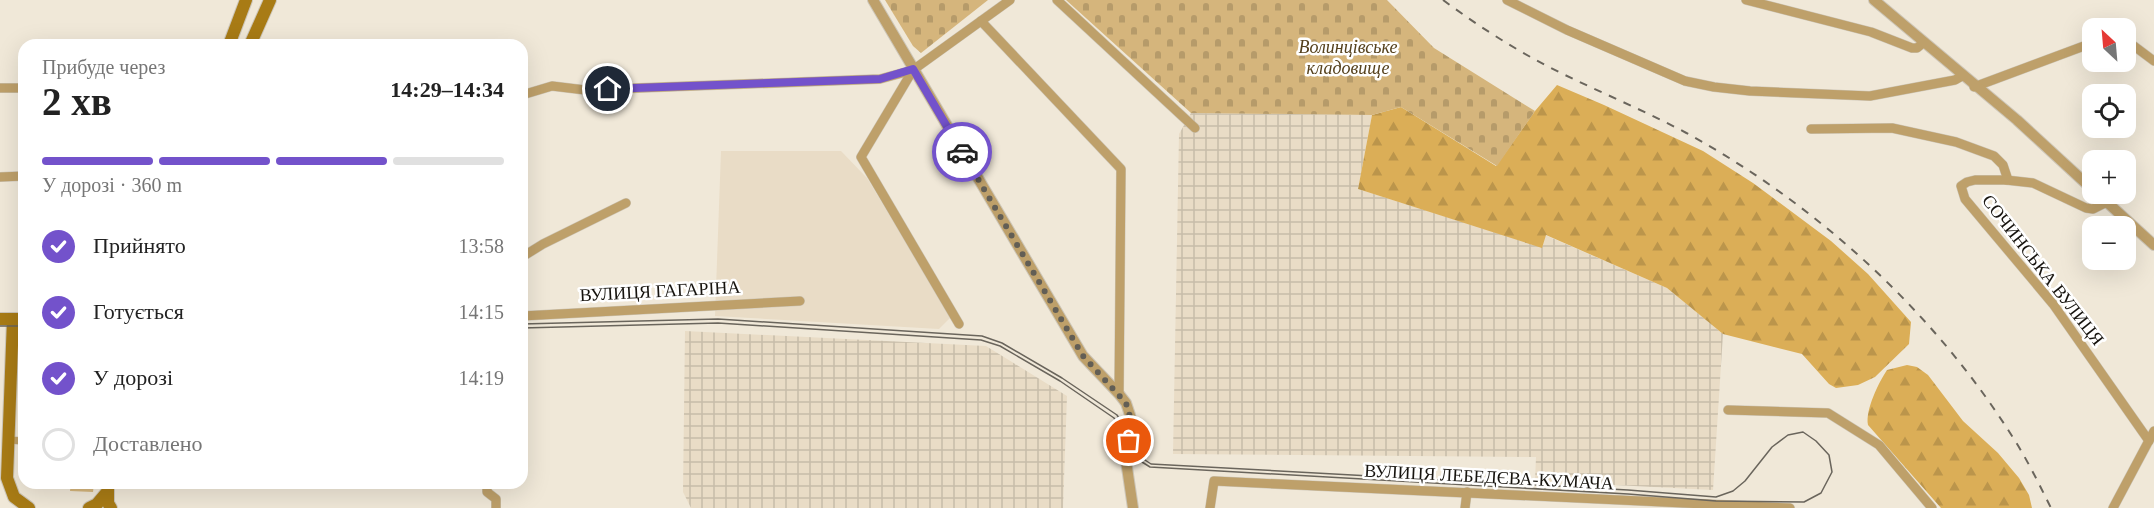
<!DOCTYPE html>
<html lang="uk">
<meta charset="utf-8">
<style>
body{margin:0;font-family:"Times New Roman",serif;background:#f2f2f2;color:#222;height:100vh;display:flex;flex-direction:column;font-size:22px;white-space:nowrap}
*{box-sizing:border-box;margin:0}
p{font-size:20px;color:#767676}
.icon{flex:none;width:33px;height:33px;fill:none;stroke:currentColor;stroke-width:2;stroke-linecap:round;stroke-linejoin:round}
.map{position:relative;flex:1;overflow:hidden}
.panel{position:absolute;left:18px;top:39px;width:510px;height:450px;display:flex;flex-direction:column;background:#fff;border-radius:18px;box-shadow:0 6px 24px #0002}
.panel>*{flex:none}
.needle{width:39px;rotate:334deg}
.tools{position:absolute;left:2082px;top:18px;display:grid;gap:12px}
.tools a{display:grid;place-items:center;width:54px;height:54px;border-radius:12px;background:#fff;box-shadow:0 6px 24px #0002;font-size:30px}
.pin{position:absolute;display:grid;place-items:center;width:51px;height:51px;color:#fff;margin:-26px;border:3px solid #fff;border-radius:50%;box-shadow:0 2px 6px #0007}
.courier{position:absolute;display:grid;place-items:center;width:60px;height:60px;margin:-30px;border:4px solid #7352cb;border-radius:50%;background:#fff;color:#222;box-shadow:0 2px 8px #0007}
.head em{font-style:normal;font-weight:700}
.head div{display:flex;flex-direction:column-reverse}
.head{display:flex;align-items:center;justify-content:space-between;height:102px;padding:0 24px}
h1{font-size:39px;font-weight:700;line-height:45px}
.bar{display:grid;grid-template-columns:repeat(4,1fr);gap:9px 6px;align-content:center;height:72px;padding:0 24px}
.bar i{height:8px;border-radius:4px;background:#e0e0e0}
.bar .on{background:#7352cb}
.bar p{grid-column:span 4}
ol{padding:0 24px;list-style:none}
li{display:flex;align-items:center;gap:18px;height:66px}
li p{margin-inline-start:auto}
li .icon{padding:6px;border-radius:50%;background:#7352cb;color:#fff;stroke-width:4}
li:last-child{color:#767676}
li i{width:33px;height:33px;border:3px solid #e0e0e0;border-radius:50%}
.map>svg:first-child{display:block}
</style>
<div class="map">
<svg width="2154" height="508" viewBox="0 0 2154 508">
<defs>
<pattern id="industrial-grid" width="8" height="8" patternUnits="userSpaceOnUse" patternTransform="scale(1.5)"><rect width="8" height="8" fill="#e9dcc6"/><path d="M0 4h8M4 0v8" fill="none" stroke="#c7bca9"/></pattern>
<pattern id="forest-firs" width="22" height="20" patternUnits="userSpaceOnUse" patternTransform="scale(1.5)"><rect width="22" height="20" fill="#dbae57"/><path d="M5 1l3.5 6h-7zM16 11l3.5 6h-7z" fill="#bb954b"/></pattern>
<pattern id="cemetery-stones" width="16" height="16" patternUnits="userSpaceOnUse" patternTransform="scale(1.5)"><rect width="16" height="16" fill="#d5b57c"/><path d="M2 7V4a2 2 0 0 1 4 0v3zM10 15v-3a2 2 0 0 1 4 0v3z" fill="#b69b6a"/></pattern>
</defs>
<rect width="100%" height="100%" fill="#f0e8d8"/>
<polygon fill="#e9dcc6" points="721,151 841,151 867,178 951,317 939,329 715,316"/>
<g fill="url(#industrial-grid)">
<polygon points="1191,113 1372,115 1358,189 1542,247 1545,235 1667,288 1723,334 1713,490 1535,481 1536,457 1173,454 1179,134"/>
<polygon points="685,331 986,346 1067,396 1063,508 691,508 683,492"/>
</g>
<polygon fill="#d5b57c" points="71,483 94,483 93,492 70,491"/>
<g fill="url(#forest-firs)">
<polygon points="1557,85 1604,105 1703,151 1753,183 1831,241 1868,274 1911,322 1909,344 1875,377 1858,385 1836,388 1829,384 1802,354 1723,334 1667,288 1546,235 1542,248 1358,189 1372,115 1401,107 1496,166 1535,111"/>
<path d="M1907 365 1917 367 1928 375 1963 421 1998 453 2019 478 2029 495 2032 508H1941L1868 425C1865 410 1879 382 1887 370Z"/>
</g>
<g fill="url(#cemetery-stones)">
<polygon points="885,0 988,0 921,53 913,46"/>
<polygon points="1066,0 1387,0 1434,48 1535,111 1497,166 1401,107 1372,115 1191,113"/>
</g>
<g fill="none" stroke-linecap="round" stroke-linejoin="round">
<defs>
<polyline id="pedestrian" points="9,440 24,441"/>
<g id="minor">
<polyline points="1057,0 1195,128"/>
<polyline points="1507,0 1567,30 1685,81 1714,87 1750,91 1870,96 1955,80 1962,76"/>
<polyline points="1746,0 1871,32 1912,48 1917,48 1923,43"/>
<polyline points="981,21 1121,169 1119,394"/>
<polyline points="2126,40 2154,61"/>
<polyline points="1974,87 2092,43"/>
<polyline points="0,88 24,88"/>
<polyline points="522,95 552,86 585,90 880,79 913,70"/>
<polyline points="1811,129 1892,128 1956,142 1994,156 2003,165 2007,177 2006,180 1975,180 1967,182 1961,186 1965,199 2053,304 2149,441"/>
<polyline points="0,177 24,176"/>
<polyline points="2006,180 2033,183 2086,208 2093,209 2107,202"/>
<polyline points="522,257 543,244 626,203"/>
<polyline points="522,316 800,301"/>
<polyline points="959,324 861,157 913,70 1010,0"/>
<polyline points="1728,410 1828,413 1879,445 1932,508"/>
<polyline points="487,483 487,492 496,499 496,508"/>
<polyline points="1210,508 1214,481 1790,508"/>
<polyline points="1465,508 1467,492"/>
<polyline points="2113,508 2154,431"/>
</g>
<g id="tertiary">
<polyline points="873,0 1083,356 1119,394 1126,403 1130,415 1132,424 1125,454 1133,508"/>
<polyline points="1874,0 2017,120 2092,189"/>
<polyline points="2098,194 2154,245"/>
</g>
<g id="secondary">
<polyline points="229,45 246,0"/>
<polyline points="250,45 270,0"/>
<polyline points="0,319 24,319"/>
<polyline points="13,319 7,478 14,497 29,508"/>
<polyline points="108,487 108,503 111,508"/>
<polyline points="89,508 97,504 108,491"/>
</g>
</defs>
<use href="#pedestrian" stroke="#cdc6b8" stroke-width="8"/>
<use href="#minor" stroke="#cdc6b8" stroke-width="10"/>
<use href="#tertiary" stroke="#cdc6b8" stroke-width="12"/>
<use href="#secondary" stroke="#cdc6b8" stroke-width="14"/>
<use href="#pedestrian" stroke="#bea06a" stroke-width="7"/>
<use href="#minor" stroke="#bea06a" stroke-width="9"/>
<use href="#tertiary" stroke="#bea06a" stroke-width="10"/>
<use href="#secondary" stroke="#a87b15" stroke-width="12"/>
<g stroke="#6a655c" stroke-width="1.5">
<polyline points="522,324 718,319 982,336 1002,343 1062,378 1117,415 1145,460 1151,464 1628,490 1716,497 1733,491 1745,481 1772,447 1788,435 1803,432 1816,441 1829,455 1832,472 1821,493 1804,502 1716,501 1628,494 1150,467 1142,462 1114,418 1060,381 1000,346 981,340 718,323 522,328"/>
<polyline points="0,326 24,326"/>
</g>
<path stroke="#6a655c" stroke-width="2" stroke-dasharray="8 8" stroke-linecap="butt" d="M1443 0C1481 28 1520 53 1563 74 1610 97 1660 117 1706 144 1829 216 1936 316 2012 436 2027 459 2039 484 2051 508"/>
</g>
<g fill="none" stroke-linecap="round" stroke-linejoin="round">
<polyline stroke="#625e55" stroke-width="6" stroke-dasharray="0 10.8" points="962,152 1083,356 1126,403 1132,424 1129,441"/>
<polyline stroke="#7352cb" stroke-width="8" points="608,89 880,79 913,69 962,152"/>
</g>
<g text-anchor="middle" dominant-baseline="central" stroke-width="5" stroke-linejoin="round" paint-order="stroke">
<g font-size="18" font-style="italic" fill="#55411d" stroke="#fff">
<text x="1348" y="47">Волинцівське<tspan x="1348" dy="21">кладовище</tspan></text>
</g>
<g font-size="18" fill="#16130e" stroke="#fff">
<text transform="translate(2043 270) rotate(52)">СОЧИНСЬКА ВУЛИЦЯ</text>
<text transform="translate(660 291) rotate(-3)">ВУЛИЦЯ ГАГАРІНА</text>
<text transform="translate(1489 477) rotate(3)">ВУЛИЦЯ ЛЕБЕДЄВА-КУМАЧА</text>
</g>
</g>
</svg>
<div class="tools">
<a><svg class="needle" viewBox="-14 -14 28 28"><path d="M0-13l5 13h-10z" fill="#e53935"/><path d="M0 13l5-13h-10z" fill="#767676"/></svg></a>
<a><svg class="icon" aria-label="locate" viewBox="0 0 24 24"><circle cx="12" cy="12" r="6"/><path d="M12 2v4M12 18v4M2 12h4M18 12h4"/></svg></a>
<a>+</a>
<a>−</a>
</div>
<div class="pin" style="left:1129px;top:441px;background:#ea580c"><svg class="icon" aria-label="bag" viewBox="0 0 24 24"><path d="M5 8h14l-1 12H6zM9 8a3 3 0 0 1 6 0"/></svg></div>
<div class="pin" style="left:608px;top:89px;background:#1f2937"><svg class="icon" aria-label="home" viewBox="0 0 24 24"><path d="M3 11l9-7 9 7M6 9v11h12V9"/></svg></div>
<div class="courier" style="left:962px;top:152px"><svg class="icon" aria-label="car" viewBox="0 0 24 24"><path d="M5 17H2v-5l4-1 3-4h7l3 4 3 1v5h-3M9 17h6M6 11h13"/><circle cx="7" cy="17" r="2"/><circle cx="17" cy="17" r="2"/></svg></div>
<section class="panel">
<div class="head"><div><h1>2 хв</h1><p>Прибуде через</p></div><em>14:29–14:34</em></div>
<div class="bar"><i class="on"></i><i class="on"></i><i class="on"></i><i></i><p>У дорозі · 360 m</p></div>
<ol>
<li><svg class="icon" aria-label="check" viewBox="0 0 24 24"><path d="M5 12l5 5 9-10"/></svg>Прийнято<p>13:58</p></li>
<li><svg class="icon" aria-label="check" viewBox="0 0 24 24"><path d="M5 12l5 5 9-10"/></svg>Готується<p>14:15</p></li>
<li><svg class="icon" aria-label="check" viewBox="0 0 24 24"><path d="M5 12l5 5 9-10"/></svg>У дорозі<p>14:19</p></li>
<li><i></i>Доставлено</li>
</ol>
</section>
</div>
